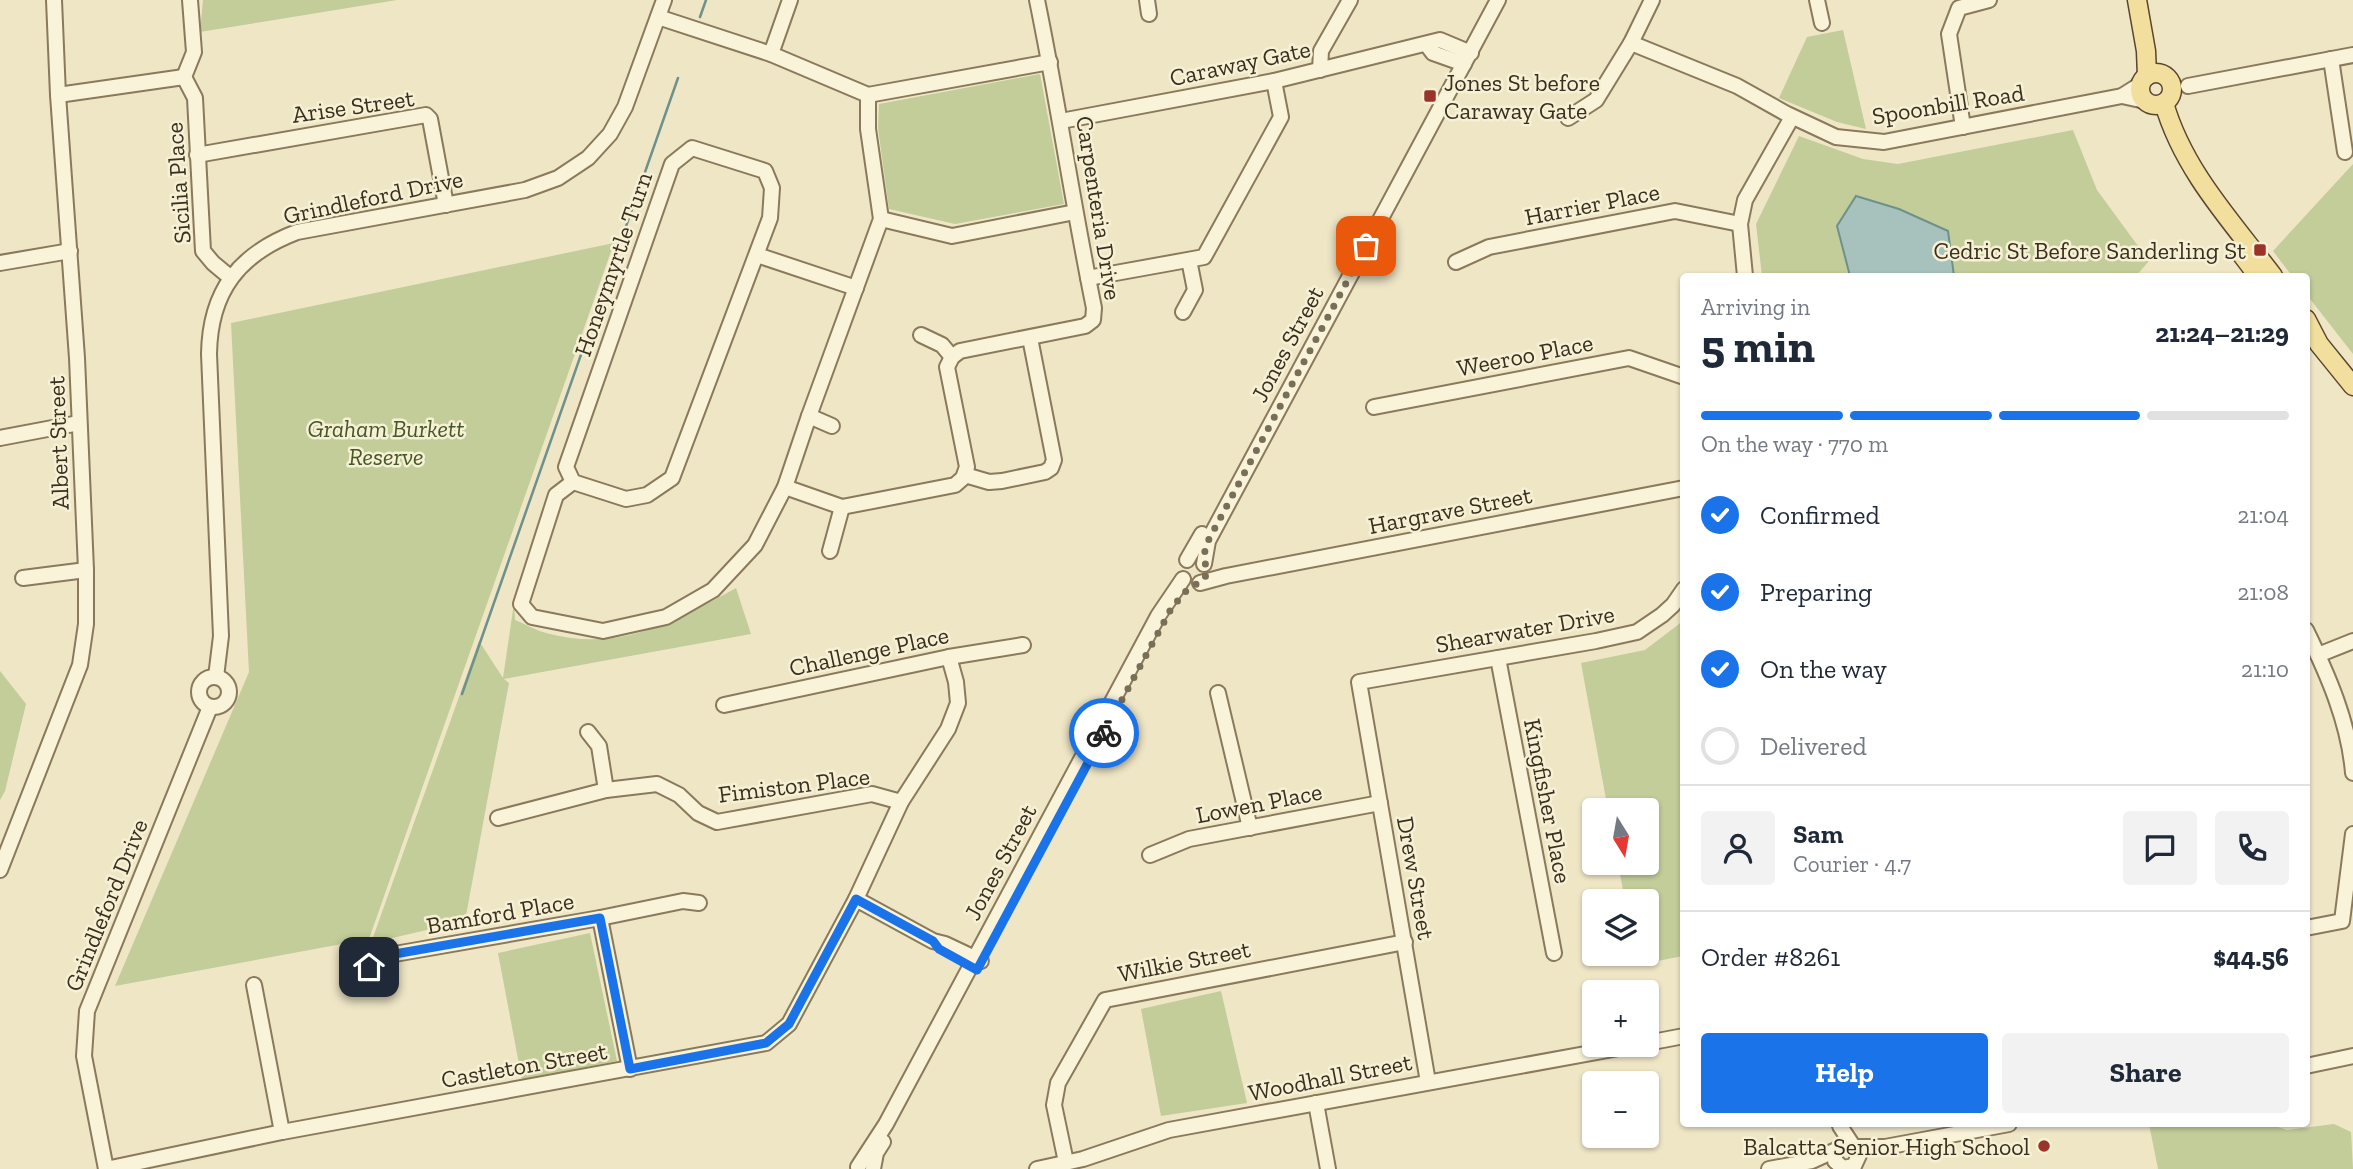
<!DOCTYPE html>
<meta charset="utf-8">
<style>
body{margin:0;font-family:"Zilla Slab",serif;background:#f2f2f3;color:#1f2937;height:100vh;display:flex;flex-direction:column;font-size:26px;white-space:nowrap}
*{box-sizing:border-box;margin:0}
p{font-size:23px;color:#747a83}
.icon{flex:none;width:38px;height:38px;fill:none;stroke:currentColor;stroke-width:2;stroke-linecap:round;stroke-linejoin:round}
.map{position:relative;flex:1;overflow:hidden}
.side{position:absolute;left:1680px;top:273px;width:630px;height:854px;display:flex;flex-direction:column;background:#fff;border-radius:7px;box-shadow:0 2px 5px #0004}
.side>*{flex:none}
.needle{width:46px;rotate:169deg}
.fabs{position:absolute;left:1582px;top:798px;display:grid;gap:14px}
.fabs a{display:grid;place-items:center;width:77px;height:77px;border-radius:7px;background:#fff;box-shadow:0 2px 5px #0004;font-size:35px}
.pin{position:absolute;display:grid;place-items:center;width:60px;height:60px;color:#fff;margin:-30px;border-radius:14px;box-shadow:0 4px 10px #0006}
.courier{position:absolute;display:grid;place-items:center;width:70px;height:70px;margin:-35px;border:5px solid #1a73e8;border-radius:50%;background:#fff;color:#222;box-shadow:0 2px 9px #0007}
.head em{font-style:normal;font-weight:800}
.head div{display:flex;flex-direction:column-reverse}
.head{display:flex;align-items:center;justify-content:space-between;height:119px;padding:0 21px}
h1{font-size:46px;font-weight:800;line-height:52px}
.bar{display:grid;grid-template-columns:repeat(4,1fr);gap:10px 7px;align-content:center;height:84px;padding:0 21px}
.bar i{height:9px;border-radius:5px;background:#e0e1e3}
.bar .current{background:#1a73e8}
.bar p{grid-column:span 4}
.line{display:flex;align-items:center;gap:18px;padding:0 21px;border-top:2px solid #e0e1e3}
.line div{flex:1}
.round{display:grid;place-items:center;flex:none;width:74px;height:74px;border-radius:7px;background:#f2f2f3}
ol{padding:0 21px;list-style:none}
li{display:flex;align-items:center;gap:21px;height:77px}
li p{margin-inline-start:auto}
li .icon{padding:7px;border-radius:50%;background:#1a73e8;color:#fff;stroke-width:4}
li:last-child{color:#747a83}
li i{width:38px;height:38px;border:4px solid #e0e1e3;border-radius:50%}
.button{display:flex;gap:14px;margin-top:auto;padding:14px 21px}
.button a{flex:1;height:80px;border-radius:7px;background:#1a73e8;color:#fff;font-size:28px;font-weight:800;line-height:80px;text-align:center}
.button a+a{background:#f2f2f3;color:#1f2937}
.map>svg:first-child{display:block}
</style>
<div class="map">
<svg width="2353" height="1169" viewBox="0 0 2353 1169">
<rect width="100%" height="100%" fill="#efe6c6"/>
<g fill="#c2cd99">
<polygon points="203,0 397,0 200,32"/>
<polygon points="1843,30 1866,129 1837,122 1779,98 1807,37"/>
<polygon points="1040,74 1064,204 955,224 889,209 878,128 879,104"/>
<polygon points="2073,130 2097,190 2149,261 2136,276 1762,276 1756,224 1799,136 1863,159 1898,164"/>
<polygon points="2353,164 2353,354 2307,295 2306,276 2292,276 2273,251"/>
<polygon points="614,243 369,939 115,986 249,672 231,323"/>
<path d="M736 588 751 634 504 679 509 683 465 921 371 943 479 641 503 678 514 603 515 620C525 624 535 630 546 633 619 653 675 622 736 588Z"/>
<polygon points="1683,621 1683,956 1637,965 1635,954 1647,954 1647,901 1625,901 1618,863 1647,863 1647,810 1608,810 1581,663 1645,650"/>
<polygon points="0,671 26,704 5,791 0,800"/>
<polygon points="590,933 617,1061 522,1080 498,953"/>
<polygon points="1221,991 1247,1103 1161,1116 1141,1009"/>
<polygon points="2149,1124 2269,1124 2287,1130 2334,1124 2351,1132 2353,1169 2158,1169"/>
</g>
<polygon fill="#a7c2bd" stroke="#6d918c" stroke-width="2" points="1856,196 1899,209 1948,231 1954,276 1850,276 1837,226"/>
<g fill="none" stroke-linecap="round" stroke-linejoin="round">
<g stroke="#6d918c" stroke-width="2.5">
<polyline points="700,17 706,0"/>
<polyline points="462,694 678,78"/>
</g>
<defs>
<g id="minor">
<polyline points="1147,0 1149,14"/>
<polyline points="1817,0 1822,23"/>
<polyline points="658,17 771,54 868,95 1050,62"/>
<polyline points="1631,43 1737,86 1787,114 1836,137 1884,142 2122,96 2141,84"/>
<polyline points="1427,45 1433,53 1464,64"/>
<polyline points="771,54 790,0"/>
<polyline points="2331,59 2345,152"/>
<polyline points="1320,70 1321,51 1350,0"/>
<polyline points="184,77 195,98 203,251 213,263 231,278"/>
<polyline points="184,77 194,52 190,0"/>
<polyline points="2188,86 2353,55"/>
<polyline points="58,95 184,77"/>
<polyline points="2122,96 2145,101"/>
<polyline points="1568,118 1596,100 1631,43 1652,0"/>
<polyline points="1061,121 1274,81 1440,40 1471,53"/>
<polyline points="1963,127 1949,34 1959,8 1989,0"/>
<polygon points="692,148 765,171 772,188 770,218 672,478 647,495 626,499 573,482 566,467 672,164"/>
<polyline points="197,155 426,115 430,119 446,205"/>
<polyline points="881,219 952,236 1075,212"/>
<polyline points="757,255 856,288"/>
<polyline points="1456,262 1489,247 1675,211 1740,224"/>
<polyline points="0,263 70,251"/>
<polyline points="1745,276 1740,224 1745,200 1792,117"/>
<polyline points="1088,278 1204,257 1281,117 1274,81"/>
<polyline points="1183,312 1195,290 1189,260"/>
<polyline points="921,335 942,345 952,357"/>
<polyline points="1374,407 1629,358 1684,377"/>
<polyline points="809,416 832,426"/>
<polyline points="0,438 79,423"/>
<polyline points="965,475 989,482 1002,481 1045,472 1051,468 1054,460 1030,338"/>
<polyline points="573,482 556,495 521,604 532,617 603,631 666,617 713,590 755,545 785,487 809,416 881,219 868,129 868,95"/>
<path d="M785 487 842 507 955 485 963 478 967 467 947 367 952 357 960 351 1085 326 1093 320 1094 308C1073 206 1058 102 1037 0"/>
<polyline points="830,551 842,507"/>
<polyline points="1187,560 1202,534"/>
<polyline points="1204,564 1208,541 1498,0"/>
<polyline points="23,578 86,570"/>
<polyline points="1200,583 1226,576 1684,488"/>
<path d="M2306 630C2328 675 2349 723 2353 773"/>
<polyline points="2318,655 2353,641"/>
<polyline points="1498,658 1554,953"/>
<circle cx="214" cy="692" r="15"/>
<path d="M216 677 221 636 209 354C210 291 239 254 297 232L525 190 558 178 588 158 610 134 625 107 664 0"/>
<polyline points="1218,693 1250,828"/>
<polyline points="724,705 949,657 1023,645"/>
<polyline points="588,732 599,746 606,790"/>
<polyline points="498,818 606,790 657,784 679,795 698,813 717,822 872,794 901,802"/>
<polyline points="1150,855 1189,839 1380,803"/>
<polyline points="0,870 80,665 86,624 86,570 77,358 58,95 54,0"/>
<polyline points="856,899 933,941 945,944 981,961"/>
<polyline points="600,918 630,1069"/>
<polyline points="2306,928 2342,921 2353,834"/>
<polyline points="369,967 389,955 600,918 683,901 699,903"/>
<polyline points="254,985 282,1132"/>
<polyline points="1647,1043 1684,1036"/>
<polyline points="2306,1066 2353,1056"/>
<polyline points="1428,1082 1359,682 1596,641 1637,632 1662,615 1673,605 1684,589"/>
<polyline points="1316,1103 1328,1169"/>
<polyline points="1840,1126 1859,1155 1854,1166 1843,1168 1835,1161 1835,1152 1841,1145 1851,1144"/>
<polyline points="1855,1147 1885,1147 2009,1124"/>
<polyline points="1066,1162 1054,1105 1058,1083 1105,1000 1405,942"/>
<polyline points="858,1167 886,1124 1158,616 1183,579"/>
<polyline points="106,1169 282,1132 766,1043 789,1024 856,899 901,802 948,729 958,703 956,682 949,657"/>
<polyline points="106,1169 84,1056 87,1011 210,707"/>
<polyline points="873,1169 876,1153 883,1142"/>
<polyline points="1037,1169 1083,1159 1169,1130 1635,1045"/>
<polyline points="1769,1169 1812,1161 1836,1150"/>
</g>
<g id="major">
<polyline points="2137,0 2146,51 2147,76"/>
<circle cx="2156" cy="89" r="16"/>
<path d="M2164 103C2183 170 2232 222 2273 276"/>
<polyline points="2239,251 2258,276"/>
<polyline points="2306,319 2319,344 2353,386"/>
</g>
</defs>
<use href="#minor" stroke="#8a795b" stroke-width="18"/>
<use href="#major" stroke="#58462f" stroke-width="21"/>
<use href="#minor" stroke="#f9f3d9" stroke-width="14"/>
<use href="#major" stroke="#f2df9e" stroke-width="18"/>
</g>
<g fill="none" stroke-linecap="round" stroke-linejoin="round">
<path stroke="#796f59" stroke-width="7" stroke-dasharray="0 12.6" d="M1104 733 1171 609 1185 592 1205 578C1209 565 1200 559 1208 541L1366 246"/>
<polyline stroke="#1a73e8" stroke-width="9" points="369,967 389,955 600,918 630,1069 766,1043 789,1024 856,899 933,941 939,949 977,970 1104,733"/>
</g>
<g fill="#9a342b" stroke="#f6f0d5" stroke-width="2.5">
<rect x="1423" y="89" width="14" height="14" rx="3.5"/>
<rect x="2253" y="243" width="14" height="14" rx="3.5"/>
<circle cx="2044" cy="1146" r="7"/>
</g>
<g text-anchor="middle" dominant-baseline="central" stroke-width="5" stroke-linejoin="round" paint-order="stroke">
<g font-size="24" fill="#3a2f1f" stroke="#f6f0d5">
<text transform="translate(1240 63) rotate(-12)">Caraway Gate</text>
<text transform="translate(1948 104) rotate(-9)">Spoonbill Road</text>
<text transform="translate(353 106) rotate(-8)">Arise Street</text>
<text transform="translate(178 183) rotate(-94)">Sicilia Place</text>
<text transform="translate(373 197) rotate(-12)">Grindleford Drive</text>
<text transform="translate(1592 204) rotate(-11)">Harrier Place</text>
<text transform="translate(1099 208) rotate(81)">Carpenteria Drive</text>
<text transform="translate(613 264) rotate(-71)">Honeymyrtle Turn</text>
<text transform="translate(1287 344) rotate(-62)">Jones Street</text>
<text transform="translate(1525 355) rotate(-11)">Weeroo Place</text>
<text transform="translate(58 443) rotate(-92)">Albert Street</text>
<text transform="translate(1450 510) rotate(-11)">Hargrave Street</text>
<text transform="translate(1525 629) rotate(-10)">Shearwater Drive</text>
<text transform="translate(869 651) rotate(-12)">Challenge Place</text>
<text transform="translate(794 785) rotate(-7)">Fimiston Place</text>
<text transform="translate(1548 801) rotate(79)">Kingfisher Place</text>
<text transform="translate(1259 803) rotate(-11)">Lowen Place</text>
<text transform="translate(1000 862) rotate(-62)">Jones Street</text>
<text transform="translate(1416 878) rotate(80)">Drew Street</text>
<text transform="translate(106 905) rotate(-68)">Grindleford Drive</text>
<text transform="translate(500 913) rotate(-10)">Bamford Place</text>
<text transform="translate(1184 961) rotate(-11)">Wilkie Street</text>
<text transform="translate(524 1065) rotate(-10)">Castleton Street</text>
<text transform="translate(1330 1077) rotate(-11)">Woodhall Street</text>
</g>
<g font-size="24" fill="#3a2f1f" stroke="#f6f0d5" text-anchor="end">
<text x="1444" y="82" text-anchor="start">Jones St before<tspan x="1444" dy="28">Caraway Gate</tspan></text>
<text x="2246" y="250">Cedric St Before Sanderling St</text>
<text x="2030" y="1146">Balcatta Senior High School</text>
</g>
<g font-size="24" font-style="italic" fill="#465726" stroke="#f6f0d5">
<text x="386" y="428">Graham Burkett<tspan x="386" dy="28">Reserve</tspan></text>
</g>
</g>
</svg>
<div class="fabs">
<a><svg class="needle" viewBox="-14 -14 28 28"><path d="M0-13l5 13h-10z" fill="#e53935"/><path d="M0 13l5-13h-10z" fill="#747a83"/></svg></a>
<a><svg class="icon" aria-label="layers" viewBox="0 0 24 24"><path d="M12 4l9 5-9 5-9-5zM3 14l9 5 9-5"/></svg></a>
<a>+</a>
<a>−</a>
</div>
<div class="pin" style="left:1366px;top:246px;background:#ea580c"><svg class="icon" aria-label="bag" viewBox="0 0 24 24"><path d="M5 8h14l-1 12H6zM9 8a3 3 0 0 1 6 0"/></svg></div>
<div class="pin" style="left:369px;top:967px;background:#1f2937"><svg class="icon" aria-label="home" viewBox="0 0 24 24"><path d="M3 11l9-7 9 7M6 9v11h12V9"/></svg></div>
<div class="courier" style="left:1104px;top:733px"><svg class="icon" aria-label="bike" viewBox="0 0 24 24"><circle cx="6" cy="16" r="4"/><circle cx="18" cy="16" r="4"/><path d="M6 16l4-8h5l3 8M10 8l3 8H6M13 5h3"/></svg></div>
<section class="side">
<div class="head"><div><h1>5 min</h1><p>Arriving in</p></div><em>21:24–21:29</em></div>
<div class="bar"><i class="current"></i><i class="current"></i><i class="current"></i><i></i><p>On the way · 770 m</p></div>
<ol>
<li><svg class="icon" aria-label="check" viewBox="0 0 24 24"><path d="M5 12l5 5 9-10"/></svg>Confirmed<p>21:04</p></li>
<li><svg class="icon" aria-label="check" viewBox="0 0 24 24"><path d="M5 12l5 5 9-10"/></svg>Preparing<p>21:08</p></li>
<li><svg class="icon" aria-label="check" viewBox="0 0 24 24"><path d="M5 12l5 5 9-10"/></svg>On the way<p>21:10</p></li>
<li><i></i>Delivered</li>
</ol>
<div class="line" style="height:126px"><a class="round"><svg class="icon" aria-label="person" viewBox="0 0 24 24"><circle cx="12" cy="8" r="4"/><path d="M4 21q1-7 8-7t8 7"/></svg></a><div><b>Sam</b><p>Courier · 4.7</p></div><a class="round"><svg class="icon" aria-label="chat" viewBox="0 0 24 24"><path d="M4 5h16v11H9l-5 4z"/></svg></a><a class="round"><svg class="icon" aria-label="phone" viewBox="0 0 24 24"><path d="M5 4h4l2 5-3 2q2 4 5 5l2-3 5 2v4C11 20 4 13 5 4z"/></svg></a></div>
<div class="line" style="height:91px"><div>Order #8261</div><b>$44.56</b></div>
<div class="button"><a>Help</a><a>Share</a></div>
</section>
</div>
